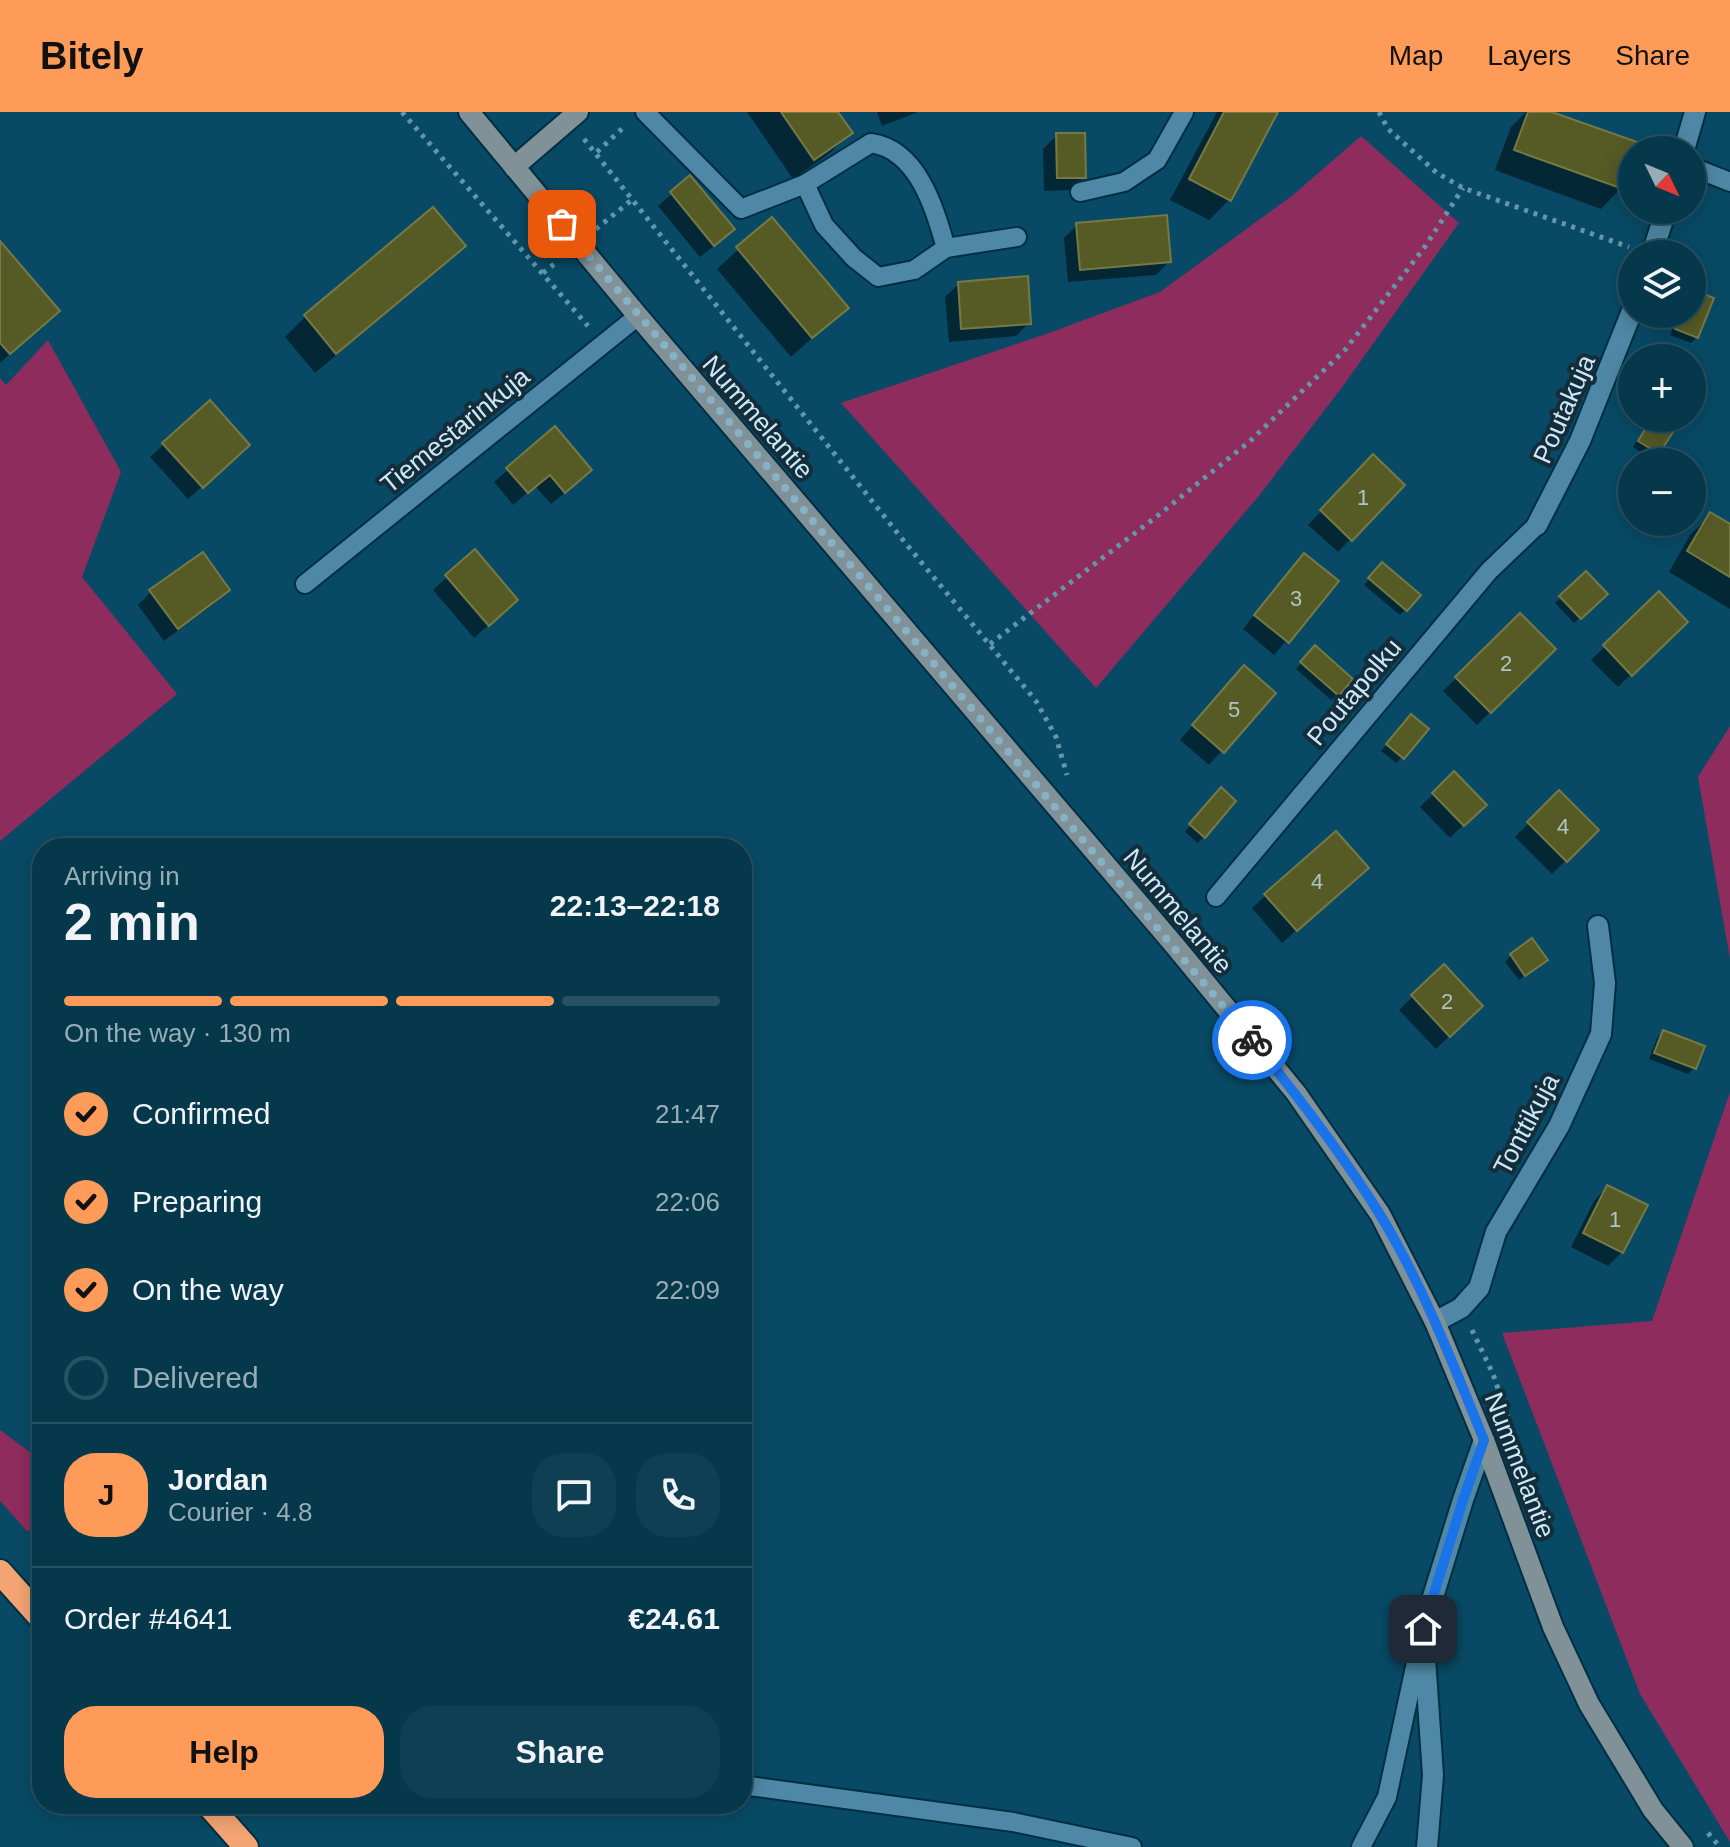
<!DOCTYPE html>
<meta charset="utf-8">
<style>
body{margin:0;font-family:Arial,sans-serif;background:#0f3f53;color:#f1f3f6;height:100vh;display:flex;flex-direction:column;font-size:30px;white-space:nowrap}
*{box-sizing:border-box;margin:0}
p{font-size:26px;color:#98acb5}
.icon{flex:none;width:44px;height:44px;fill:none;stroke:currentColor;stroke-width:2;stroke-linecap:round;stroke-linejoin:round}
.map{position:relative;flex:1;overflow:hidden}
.sheet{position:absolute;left:32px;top:726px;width:720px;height:976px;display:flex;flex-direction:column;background:#06384c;border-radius:32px;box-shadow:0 4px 20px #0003,0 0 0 2px #275264}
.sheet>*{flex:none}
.needle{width:52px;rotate:133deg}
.tools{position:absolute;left:1618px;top:24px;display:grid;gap:16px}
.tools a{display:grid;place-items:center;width:88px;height:88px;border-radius:50%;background:#06384c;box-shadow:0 4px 20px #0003,0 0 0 2px #275264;font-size:40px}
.pin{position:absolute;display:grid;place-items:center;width:68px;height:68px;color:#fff;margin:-34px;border-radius:16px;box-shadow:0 4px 12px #0006}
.courier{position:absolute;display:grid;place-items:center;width:80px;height:80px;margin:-40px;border:6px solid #1a73e8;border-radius:50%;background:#fff;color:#222;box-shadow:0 2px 10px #0007}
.overview em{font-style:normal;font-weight:800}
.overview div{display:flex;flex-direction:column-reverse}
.overview{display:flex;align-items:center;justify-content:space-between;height:136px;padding:0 32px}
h1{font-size:52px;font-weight:800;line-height:60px}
.bar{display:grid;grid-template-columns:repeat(4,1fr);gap:12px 8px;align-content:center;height:96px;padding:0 32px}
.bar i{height:10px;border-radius:6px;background:#275264}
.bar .on{background:#fe9b59}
.bar p{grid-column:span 4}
.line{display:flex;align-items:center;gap:20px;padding:0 32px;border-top:2px solid #275264}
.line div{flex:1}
.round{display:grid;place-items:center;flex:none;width:84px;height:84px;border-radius:32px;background:#0f3f53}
ol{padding:0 32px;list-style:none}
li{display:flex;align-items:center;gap:24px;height:88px}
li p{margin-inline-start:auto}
li .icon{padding:8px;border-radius:50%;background:#fe9b59;color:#111;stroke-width:4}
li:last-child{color:#98acb5}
li i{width:44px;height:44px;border:4px solid #275264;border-radius:50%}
.button{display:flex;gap:16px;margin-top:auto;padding:16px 32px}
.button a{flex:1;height:92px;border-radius:32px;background:#fe9b59;color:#111;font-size:32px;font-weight:800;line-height:92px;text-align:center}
.button a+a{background:#0f3f53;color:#f1f3f6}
header{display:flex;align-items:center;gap:48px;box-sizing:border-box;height:112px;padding:0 40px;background:#fe9b59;color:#111}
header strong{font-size:38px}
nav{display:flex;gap:44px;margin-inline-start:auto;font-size:28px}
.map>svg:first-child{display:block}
</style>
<header>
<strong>Bitely</strong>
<nav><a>Map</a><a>Layers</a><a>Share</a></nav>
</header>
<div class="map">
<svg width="1730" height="1735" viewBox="0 0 1730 1735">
<rect width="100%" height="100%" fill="#084a65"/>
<g fill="#8e2c5e">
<polygon points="1361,24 1459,111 1343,274 1258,385 1096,576 841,291 1046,222 1160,180 1293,83"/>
<polygon points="48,228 121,360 82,465 177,582 0,729 0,266 6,273"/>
<polygon points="1730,614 1730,847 1698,665"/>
<polygon points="1730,980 1730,1730 1640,1582 1502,1221 1652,1209"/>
<polygon points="0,1318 42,1349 42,1418 27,1419 0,1389"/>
</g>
<g fill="#0007">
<polygon points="747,0 836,0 850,21 830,41 793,67"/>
<polygon points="877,0 918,0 882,14"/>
<polygon points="1217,0 1275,0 1229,88 1209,108 1170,88"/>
<polygon points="1526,0 1546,0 1635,38 1632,38 1632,47 1621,76 1601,97 1495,58 1511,15"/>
<polygon points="1057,23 1084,65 1070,78 1044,79 1043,37"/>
<polygon points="690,66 719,130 700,145 658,94"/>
<polygon points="433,98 463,134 443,154 315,261 285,225 305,205"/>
<polygon points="772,107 846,195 791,245 717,157"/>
<polygon points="1077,113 1169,150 1156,163 1068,170 1064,126"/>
<polygon points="0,132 57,199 0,251"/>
<polygon points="959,172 1029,211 1016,224 949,230 945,185"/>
<polygon points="1692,179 1697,225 1691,231 1670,223 1679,202 1692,202"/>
<polygon points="1652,306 1678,306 1651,347 1633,335"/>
<polygon points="555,317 576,372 551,392 535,374 513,393 494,370"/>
<polygon points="164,332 234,346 188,387 150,345"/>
<polygon points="1360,358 1402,373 1338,440 1308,413"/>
<polygon points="1711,403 1730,415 1730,497 1669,460 1690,423"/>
<polygon points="474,440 502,501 474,526 433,478"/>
<polygon points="1291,457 1336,470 1274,543 1243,517"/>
<polygon points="1376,459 1406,497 1400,503 1364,473"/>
<polygon points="1586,462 1605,482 1574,511 1555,491"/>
<polygon points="228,478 215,491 164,529 138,493 151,480"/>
<polygon points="1659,482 1685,510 1618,575 1591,548"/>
<polygon points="1520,504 1554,537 1477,613 1443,579"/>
<polygon points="1315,536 1351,567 1331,588 1296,557"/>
<polygon points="1231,569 1274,582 1209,653 1180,628"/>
<polygon points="1406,610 1402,645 1396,651 1381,639"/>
<polygon points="1454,662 1484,693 1450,726 1420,695"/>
<polygon points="1559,681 1596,718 1552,762 1515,725"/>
<polygon points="1215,684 1204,725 1198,731 1185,720"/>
<polygon points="1353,769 1282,831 1252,796 1266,783"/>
<polygon points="1511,843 1539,854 1519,868 1505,850"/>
<polygon points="1443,855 1467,907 1436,937 1399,898"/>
<polygon points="1663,920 1694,956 1688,962 1649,947 1657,926"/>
<polygon points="1607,1075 1622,1140 1608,1154 1571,1135 1594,1089"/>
</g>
<g fill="#565a25" stroke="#757a44" stroke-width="2">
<polygon points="781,0 838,0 853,21 814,48"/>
<polygon points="1224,0 1278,0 1231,89 1189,67"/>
<polygon points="1528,0 1552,0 1640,31 1637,38 1632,38 1632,53 1623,77 1514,38"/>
<polygon points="1056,21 1085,21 1086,66 1057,66"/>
<polygon points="690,63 735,117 714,134 670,80"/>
<polygon points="433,95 466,134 336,242 304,203"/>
<polygon points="1167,103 1171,150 1080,158 1076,111"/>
<polygon points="772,105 849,196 812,226 736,135"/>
<polygon points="0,129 60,199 10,242 0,231"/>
<polygon points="1028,164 1031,212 961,217 958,170"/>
<polygon points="1692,177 1714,186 1698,226 1675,217 1681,202 1692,202"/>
<polygon points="210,288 250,333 203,376 162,331"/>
<polygon points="1652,306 1682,306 1659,342 1638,329"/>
<polygon points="555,314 592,358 565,381 550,363 528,381 506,356"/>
<polygon points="1373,342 1405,373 1352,429 1320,398"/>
<polygon points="1710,400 1730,412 1730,465 1687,439"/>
<polygon points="475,437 518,488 489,514 445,463"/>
<polygon points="203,440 230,478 178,517 149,478"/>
<polygon points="1304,441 1339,469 1289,531 1254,503"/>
<polygon points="1382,450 1421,483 1407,499 1368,466"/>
<polygon points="1586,459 1608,482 1581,507 1559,484"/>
<polygon points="1659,479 1688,510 1632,564 1603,533"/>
<polygon points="1520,501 1556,537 1491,601 1455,565"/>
<polygon points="1315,533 1353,567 1339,584 1300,550"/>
<polygon points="1244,553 1276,581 1224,641 1192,613"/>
<polygon points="1411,602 1429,617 1404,647 1386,632"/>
<polygon points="1454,659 1487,693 1464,714 1432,681"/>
<polygon points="1221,675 1236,689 1205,726 1189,712"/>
<polygon points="1559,678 1599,718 1567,750 1527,710"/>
<polygon points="1336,719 1369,756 1297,819 1264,782"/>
<polygon points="1532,826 1548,848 1525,864 1510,842"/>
<polygon points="1444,852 1483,894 1450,925 1411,883"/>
<polygon points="1663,918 1705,934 1696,957 1654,941"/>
<polygon points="1607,1073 1648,1093 1623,1141 1583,1121"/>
</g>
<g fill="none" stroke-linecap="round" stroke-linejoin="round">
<defs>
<g id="lane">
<polyline points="645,0 741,97 805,72 824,113 854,146 878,165 914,158 946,136 1017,125"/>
<polyline points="1692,55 1730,70"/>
<path d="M805 72 871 31C918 38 934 95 946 136"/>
<polyline points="1080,80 1124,70 1157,48 1184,0"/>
<polyline points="305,472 638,204"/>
<polyline points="1216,785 1489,459 1537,413"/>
<polyline points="742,1673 1013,1710 1132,1735"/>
<polyline points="1361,1735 1387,1685 1420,1532"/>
</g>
<g id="street">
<polyline points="1684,38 1695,0"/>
<polyline points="1652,142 1666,98"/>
<polyline points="1537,413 1580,329 1632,199"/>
<polyline points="1435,1210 1461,1196 1479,1176 1496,1120 1559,1014 1601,922 1605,871 1598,814"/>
<polyline points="1427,1735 1433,1663 1423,1517 1463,1388 1484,1328"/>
</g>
<g id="secondary">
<polyline points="469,0 638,204 1176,835 1296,981 1380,1102 1435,1210 1484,1328 1553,1515 1589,1592 1653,1698 1683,1735"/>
<polyline points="514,55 578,0"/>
</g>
<g id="highway">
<polyline points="0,1460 42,1507"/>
<polyline points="208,1692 246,1735"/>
</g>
</defs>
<use href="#lane" stroke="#002e43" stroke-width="22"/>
<use href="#street" stroke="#002e43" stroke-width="24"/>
<use href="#secondary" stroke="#002e43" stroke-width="24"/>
<use href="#highway" stroke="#002e43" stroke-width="28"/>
<g stroke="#6495aa" stroke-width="5" stroke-dasharray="4 6" stroke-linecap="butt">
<polyline points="402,0 588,214"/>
<polyline points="1379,0 1388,17 1437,61 1463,76 1629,135"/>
<polyline points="584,27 907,433 1036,589 1056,625 1067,663"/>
<polyline points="597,40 625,14"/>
<polyline points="596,117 633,87"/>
<polyline points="543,161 558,149"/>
<polyline points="990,532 1156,405 1249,330 1345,238 1424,136 1463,76"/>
<polyline points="1472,1218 1493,1262 1518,1335"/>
<polyline points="1708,1721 1720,1735"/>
</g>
<use href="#lane" stroke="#4f88a6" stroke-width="18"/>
<use href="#street" stroke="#4f88a6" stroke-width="20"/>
<use href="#secondary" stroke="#809197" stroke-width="20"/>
<use href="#highway" stroke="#f4a573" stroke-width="24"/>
</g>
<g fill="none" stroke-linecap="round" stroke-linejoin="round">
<polyline stroke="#87b1c5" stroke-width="8" stroke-dasharray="0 14.4" points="562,112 1252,928"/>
<path stroke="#1a73e8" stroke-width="10" d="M1252 928C1297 983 1341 1040 1379 1101 1422 1171 1453 1252 1484 1328L1463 1388 1423 1517"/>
</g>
<g text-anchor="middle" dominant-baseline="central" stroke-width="8" stroke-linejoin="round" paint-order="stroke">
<g font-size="22" fill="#aec5c4">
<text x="1363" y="385">1</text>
<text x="1296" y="486">3</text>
<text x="1506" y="551">2</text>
<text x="1234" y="597">5</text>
<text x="1563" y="714">4</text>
<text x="1317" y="769">4</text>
<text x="1447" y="889">2</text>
<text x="1615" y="1107">1</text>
</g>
<g font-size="26" fill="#cce9f9" stroke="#152d3a">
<text transform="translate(1564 297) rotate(-66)">Poutakuja</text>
<text transform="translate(758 305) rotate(49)">Nummelantie</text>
<text transform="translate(455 318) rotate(-39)">Tiemestarinkuja</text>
<text transform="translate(1354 580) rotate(-50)">Poutapolku</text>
<text transform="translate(1178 799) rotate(50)">Nummelantie</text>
<text transform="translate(1526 1012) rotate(-62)">Tonttikuja</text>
<text transform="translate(1520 1353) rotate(69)">Nummelantie</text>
</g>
</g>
</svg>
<div class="tools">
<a><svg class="needle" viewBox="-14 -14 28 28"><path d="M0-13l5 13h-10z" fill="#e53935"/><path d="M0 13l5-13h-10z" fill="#98acb5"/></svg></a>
<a><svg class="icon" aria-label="layers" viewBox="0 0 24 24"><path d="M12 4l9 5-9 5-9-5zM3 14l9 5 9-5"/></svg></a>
<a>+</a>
<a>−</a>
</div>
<div class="pin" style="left:562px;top:112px;background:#ea580c"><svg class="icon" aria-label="bag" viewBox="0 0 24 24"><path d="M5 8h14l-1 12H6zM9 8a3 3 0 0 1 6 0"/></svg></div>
<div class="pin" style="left:1423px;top:1517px;background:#1f2937"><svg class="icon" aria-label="home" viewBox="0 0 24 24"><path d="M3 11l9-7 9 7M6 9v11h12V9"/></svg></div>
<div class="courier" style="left:1252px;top:928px"><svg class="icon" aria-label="bike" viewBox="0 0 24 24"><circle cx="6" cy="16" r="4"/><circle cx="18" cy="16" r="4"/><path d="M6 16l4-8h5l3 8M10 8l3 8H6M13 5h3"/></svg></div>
<section class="sheet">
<div class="overview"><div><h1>2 min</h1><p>Arriving in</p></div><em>22:13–22:18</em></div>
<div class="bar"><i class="on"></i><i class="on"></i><i class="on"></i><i></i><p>On the way · 130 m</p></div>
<ol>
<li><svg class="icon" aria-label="check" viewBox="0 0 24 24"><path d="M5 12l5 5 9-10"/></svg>Confirmed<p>21:47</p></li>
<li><svg class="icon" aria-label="check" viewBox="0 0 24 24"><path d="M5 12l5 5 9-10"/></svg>Preparing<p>22:06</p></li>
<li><svg class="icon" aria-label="check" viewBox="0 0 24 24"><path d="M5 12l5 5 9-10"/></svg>On the way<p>22:09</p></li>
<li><i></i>Delivered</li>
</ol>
<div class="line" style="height:144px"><b class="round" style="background:#fe9b59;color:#111">J</b><div><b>Jordan</b><p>Courier · 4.8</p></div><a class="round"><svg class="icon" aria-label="chat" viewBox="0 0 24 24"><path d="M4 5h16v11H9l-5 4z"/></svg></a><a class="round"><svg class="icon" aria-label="phone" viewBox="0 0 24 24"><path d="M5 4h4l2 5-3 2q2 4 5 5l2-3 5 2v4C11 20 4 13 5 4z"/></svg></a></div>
<div class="line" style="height:104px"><div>Order #4641</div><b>€24.61</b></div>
<div class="button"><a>Help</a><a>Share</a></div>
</section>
</div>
